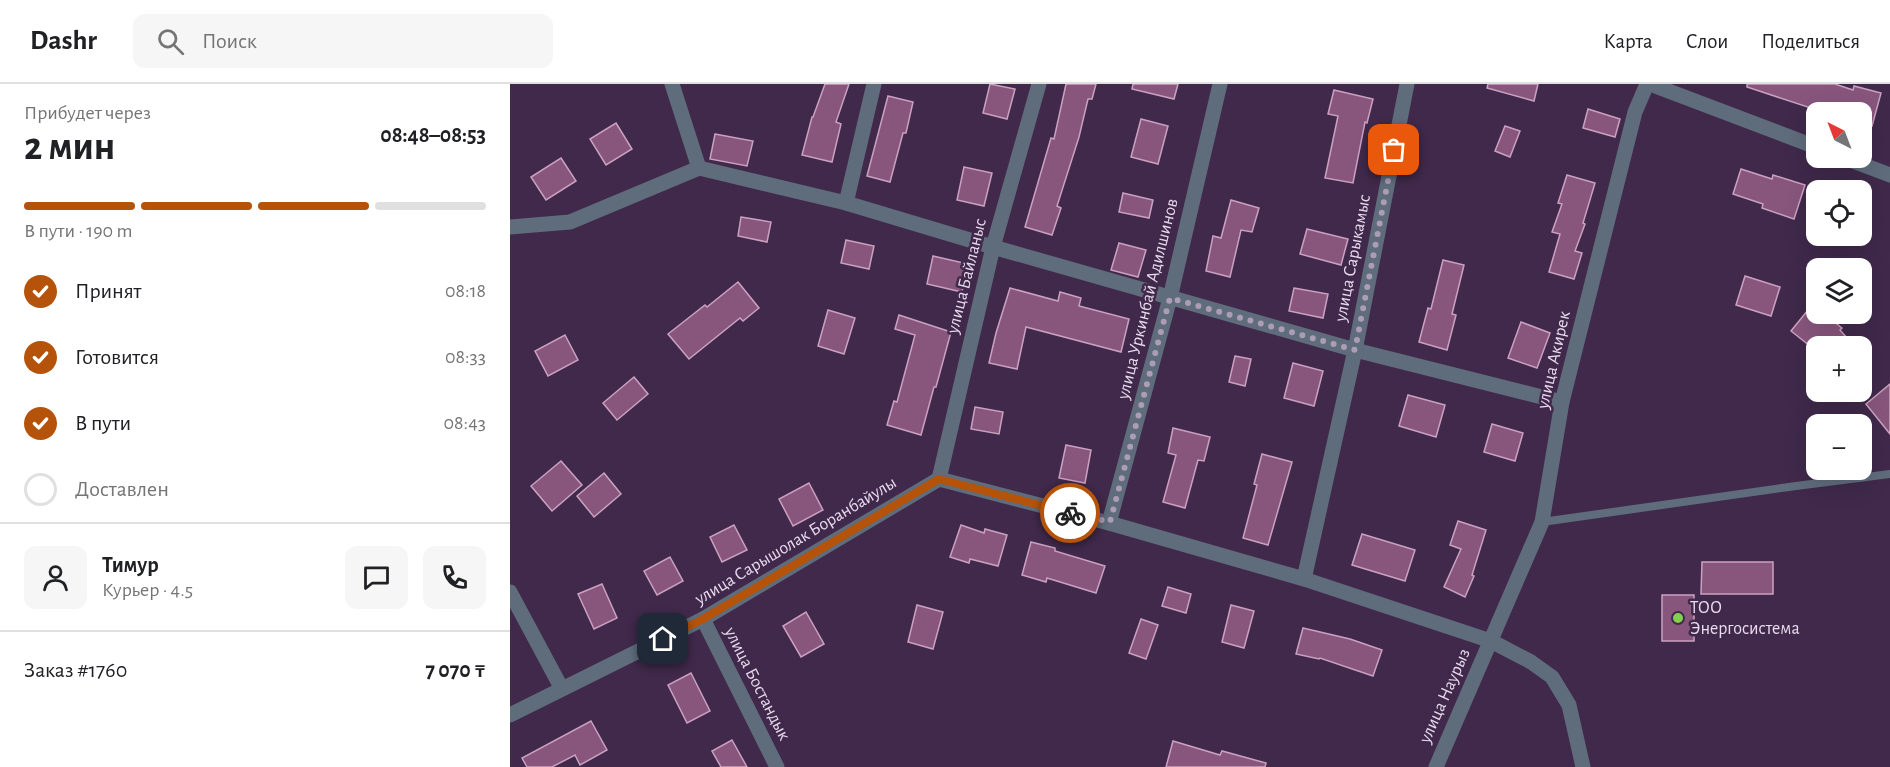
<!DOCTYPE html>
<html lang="ru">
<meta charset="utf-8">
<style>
body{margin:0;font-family:"Alegreya Sans",sans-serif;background:#f6f6f6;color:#202124;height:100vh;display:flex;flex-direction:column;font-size:22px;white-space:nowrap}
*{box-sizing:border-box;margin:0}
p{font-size:20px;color:#757577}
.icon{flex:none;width:33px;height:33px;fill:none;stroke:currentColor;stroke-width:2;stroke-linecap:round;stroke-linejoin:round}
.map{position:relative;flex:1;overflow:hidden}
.drawer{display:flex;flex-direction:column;background:#fff;width:510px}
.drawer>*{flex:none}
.needle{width:39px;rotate:318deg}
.buttons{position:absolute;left:1296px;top:18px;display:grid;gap:12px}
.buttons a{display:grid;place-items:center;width:66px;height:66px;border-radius:12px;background:#fff;box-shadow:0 6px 24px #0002;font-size:30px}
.pin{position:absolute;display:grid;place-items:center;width:51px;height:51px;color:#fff;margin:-26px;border-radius:12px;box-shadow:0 3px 9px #0006}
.courier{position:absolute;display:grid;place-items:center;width:60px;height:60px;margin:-30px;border:4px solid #b45309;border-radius:50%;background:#fff;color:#222;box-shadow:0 2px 8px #0007}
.overview em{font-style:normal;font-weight:700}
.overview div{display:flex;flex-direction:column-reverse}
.overview{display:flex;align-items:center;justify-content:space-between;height:102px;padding:0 24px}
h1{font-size:39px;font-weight:700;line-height:45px}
.bar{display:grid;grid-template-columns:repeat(4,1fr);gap:9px 6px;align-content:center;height:72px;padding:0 24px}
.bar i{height:8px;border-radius:4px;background:#e0e0e0}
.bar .on{background:#b45309}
.bar p{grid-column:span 4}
.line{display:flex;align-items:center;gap:15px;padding:0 24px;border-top:2px solid #e0e0e0}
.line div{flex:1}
.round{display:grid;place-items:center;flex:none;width:63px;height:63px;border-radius:12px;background:#f6f6f6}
ol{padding:0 24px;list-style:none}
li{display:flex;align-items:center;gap:18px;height:66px}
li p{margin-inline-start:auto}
li .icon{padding:6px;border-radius:50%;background:#b45309;color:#fff;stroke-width:4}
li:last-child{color:#757577}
li i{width:33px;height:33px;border:3px solid #e0e0e0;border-radius:50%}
header{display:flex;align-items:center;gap:36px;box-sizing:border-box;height:84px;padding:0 30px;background:#fff;border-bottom:2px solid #e0e0e0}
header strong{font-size:28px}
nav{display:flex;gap:33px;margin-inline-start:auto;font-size:21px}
.search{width:420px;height:54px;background:#f6f6f6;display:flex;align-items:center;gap:15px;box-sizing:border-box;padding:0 21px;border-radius:12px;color:#757577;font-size:22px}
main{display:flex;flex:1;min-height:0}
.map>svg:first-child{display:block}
</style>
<header>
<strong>Dashr</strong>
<div class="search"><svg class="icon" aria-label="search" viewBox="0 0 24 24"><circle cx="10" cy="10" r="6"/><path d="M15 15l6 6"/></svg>Поиск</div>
<nav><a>Карта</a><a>Слои</a><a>Поделиться</a></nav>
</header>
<main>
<section class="drawer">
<div class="overview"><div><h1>2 мин</h1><p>Прибудет через</p></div><em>08:48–08:53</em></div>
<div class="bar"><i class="on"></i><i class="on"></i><i class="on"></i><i></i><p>В пути · 190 m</p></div>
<ol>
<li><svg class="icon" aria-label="check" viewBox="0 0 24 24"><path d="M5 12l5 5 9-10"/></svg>Принят<p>08:18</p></li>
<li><svg class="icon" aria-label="check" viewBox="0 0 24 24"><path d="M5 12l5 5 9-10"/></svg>Готовится<p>08:33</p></li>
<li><svg class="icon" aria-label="check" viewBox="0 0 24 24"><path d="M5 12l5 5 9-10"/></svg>В пути<p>08:43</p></li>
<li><i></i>Доставлен</li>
</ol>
<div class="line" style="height:108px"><a class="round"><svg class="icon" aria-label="person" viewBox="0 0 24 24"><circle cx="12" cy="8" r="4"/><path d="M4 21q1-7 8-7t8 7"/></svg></a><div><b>Тимур</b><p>Курьер · 4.5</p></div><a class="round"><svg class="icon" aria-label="chat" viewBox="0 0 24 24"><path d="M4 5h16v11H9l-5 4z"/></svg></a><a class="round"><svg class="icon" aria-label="phone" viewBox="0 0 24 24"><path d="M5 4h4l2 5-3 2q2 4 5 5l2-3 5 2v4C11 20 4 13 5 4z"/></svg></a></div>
<div class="line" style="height:78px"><div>Заказ #1760</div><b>7 070 ₸</b></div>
</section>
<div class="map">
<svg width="1380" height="683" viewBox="0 0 1380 683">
<rect width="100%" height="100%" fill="#40294b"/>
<g fill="#88567d" stroke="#cba1c1" stroke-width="1.5">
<polygon points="315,0 339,0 326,38 331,40 322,78 292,71 302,33 303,33"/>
<polygon points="480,0 505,5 497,35 473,29"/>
<polygon points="556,0 586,0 582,15 578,15 569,53 547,122 551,124 542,151 515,143 541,54 544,55"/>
<polygon points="623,0 668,0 664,15 622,5"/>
<polygon points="978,0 1028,0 1024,17 977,4"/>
<polygon points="1237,0 1325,0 1343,6 1344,2 1371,9 1362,42 1352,39 1352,28 1313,28 1237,3"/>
<polygon points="824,6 863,15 857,39 855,38 843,99 815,94 828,32 818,30"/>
<polygon points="378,12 403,18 396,49 393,49 380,98 357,92"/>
<polygon points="1078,25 1110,35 1105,53 1073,44"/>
<polygon points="631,35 658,42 648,80 621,73"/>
<polygon points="106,39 122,65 96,81 80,55"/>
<polygon points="995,42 1010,47 1000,73 985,67"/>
<polygon points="205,50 243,57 237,82 200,75"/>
<polygon points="51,74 66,97 36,116 21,93"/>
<polygon points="454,83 482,89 474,122 447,116"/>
<polygon points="1231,85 1262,95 1263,91 1295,101 1284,135 1252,124 1253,120 1223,110"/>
<polygon points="1057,91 1085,99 1073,139 1075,140 1065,167 1072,169 1064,195 1039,188 1050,150 1042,148 1052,120 1048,119"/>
<polygon points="613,109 643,116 639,134 609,128"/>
<polygon points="721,116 749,124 742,148 731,146 720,193 696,187 703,152 711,154"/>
<polygon points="231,133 261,138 257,158 228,152"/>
<polygon points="797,145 838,155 831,181 790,170"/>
<polygon points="336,156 364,162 359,185 331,179"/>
<polygon points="609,159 636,166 628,193 601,186"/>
<polygon points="423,172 458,180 452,208 417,200"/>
<polygon points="933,176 954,181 942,230 946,231 937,266 909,258 918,224 921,225"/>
<polygon points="1235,192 1270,203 1261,232 1226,221"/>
<polygon points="228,198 249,224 233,237 230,234 179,275 158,250 195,221 197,223"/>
<polygon points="500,204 548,217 550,208 571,214 569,222 619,235 611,268 516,243 507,285 479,279 486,249"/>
<polygon points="784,204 818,210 813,234 779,227"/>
<polygon points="1302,221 1306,224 1306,230 1314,230 1332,244 1330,246 1344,262 1300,262 1281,247"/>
<polygon points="318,226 345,234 334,270 308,262"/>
<polygon points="389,231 441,248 426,303 424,303 411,351 377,341 384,317 387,318 405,251 385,245"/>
<polygon points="1011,238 1040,249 1027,284 998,274"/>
<polygon points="55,251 68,276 38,292 25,267"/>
<polygon points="725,272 741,275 735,302 719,298"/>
<polygon points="783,279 813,287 804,322 774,314"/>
<polygon points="124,293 138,310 107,336 93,319"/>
<polygon points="1380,300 1380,350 1356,320"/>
<polygon points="898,311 935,321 926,353 889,342"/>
<polygon points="465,323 493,328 489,350 461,345"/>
<polygon points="982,340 1013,349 1005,377 974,368"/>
<polygon points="663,344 700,353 694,377 688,376 675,424 653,418 666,371 658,369"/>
<polygon points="556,361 581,366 575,399 549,394"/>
<polygon points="752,370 782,378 758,461 733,454 747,401 744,400"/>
<polygon points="51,377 72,401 42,427 21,402"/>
<polygon points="94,389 111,410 84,433 67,412"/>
<polygon points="299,399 313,426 283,442 269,415"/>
<polygon points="948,437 976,446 962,491 964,492 955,513 934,503 951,465 940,461"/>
<polygon points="224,441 237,466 212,478 200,453"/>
<polygon points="451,441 474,449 475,445 497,451 488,482 460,475 459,479 440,473"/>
<polygon points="852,450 905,466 895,497 842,481"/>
<polygon points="521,458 545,464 545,467 595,482 586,509 537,494 536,498 512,491"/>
<polygon points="160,473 173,497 147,511 134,487"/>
<polygon points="1192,478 1263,478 1263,510 1191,510"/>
<polygon points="92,500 107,534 84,545 68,510"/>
<polygon points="658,503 681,510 676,529 652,522"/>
<rect x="1152" y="511" width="32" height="46"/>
<polygon points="407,521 433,528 423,565 398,558"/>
<polygon points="721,521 744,527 734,564 712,558"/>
<polygon points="296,528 314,560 291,573 273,542"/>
<polygon points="631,535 648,541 636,575 619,569"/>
<polygon points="793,544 840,555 872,566 863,592 810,574 809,575 786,570"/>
<polygon points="181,589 200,627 177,639 158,601"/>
<polygon points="81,637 97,666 70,681 65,671 42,683 17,683 12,674"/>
<polygon points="222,656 237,683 211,683 202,667"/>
<polygon points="663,657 710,671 712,667 756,679 755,683 656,683"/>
</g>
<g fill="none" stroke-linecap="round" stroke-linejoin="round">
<polyline stroke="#5f6c7c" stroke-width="8" points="1032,438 1286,402 1380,390"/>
<g stroke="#5f6c7c" stroke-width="15">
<polyline points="162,0 189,84"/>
<polyline points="1140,0 1306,63"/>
<polyline points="1335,74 1380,91"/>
<polyline points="336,119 364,0"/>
<polyline points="0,143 60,138 189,84 336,119 483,163 845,266 1052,318"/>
<polyline points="429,395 599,439 794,495 981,557 1021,578 1042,593 1059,621 1073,683"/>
<polyline points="429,395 483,163 529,0"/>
<polyline points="599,439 660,214 710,0"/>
<polyline points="794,495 845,266 897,0"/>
<polyline points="0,508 52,605"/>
<polyline points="193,535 267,683"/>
<polyline points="0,631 193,535 429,395"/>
<polyline points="926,683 1032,438 1052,318 1125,28 1137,0"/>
</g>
</g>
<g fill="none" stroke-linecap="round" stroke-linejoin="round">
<polyline stroke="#ad9cb6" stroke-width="6" stroke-dasharray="0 10.8" points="560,429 600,438 660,214 845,266 884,66"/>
<polyline stroke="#b45309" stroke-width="8" points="153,555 193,535 429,395 560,429"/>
</g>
<circle fill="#84d04e" stroke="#40294b" stroke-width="2" cx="1168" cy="534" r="6"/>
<g text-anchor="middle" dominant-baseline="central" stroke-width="5" stroke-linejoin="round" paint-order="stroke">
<g font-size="18" fill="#e8daef" stroke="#40294b">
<text transform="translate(843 174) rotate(-79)">улица Сарыкамыс</text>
<text transform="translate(457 192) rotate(-76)">улица Байланыс</text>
<text transform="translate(638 215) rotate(-76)">улица Уркинбай Адилшинов</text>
<text transform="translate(1044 276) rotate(-77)">улица Акирек</text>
<text transform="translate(286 457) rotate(-31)">улица Сарышолак Боранбайулы</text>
<text transform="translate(247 600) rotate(63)">улица Бостандык</text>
<text transform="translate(935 612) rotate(-66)">улица Наурыз</text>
</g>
<g font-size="18" fill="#e8daef" stroke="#40294b" text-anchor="start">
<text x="1180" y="524">ТОО<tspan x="1180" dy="21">Энергосистема</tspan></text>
</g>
</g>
</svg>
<div class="buttons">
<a><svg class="needle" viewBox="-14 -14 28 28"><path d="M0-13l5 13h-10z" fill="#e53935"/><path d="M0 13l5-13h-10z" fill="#757577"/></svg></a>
<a><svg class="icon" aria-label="locate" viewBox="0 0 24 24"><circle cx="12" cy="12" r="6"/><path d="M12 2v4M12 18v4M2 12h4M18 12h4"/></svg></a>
<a><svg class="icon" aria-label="layers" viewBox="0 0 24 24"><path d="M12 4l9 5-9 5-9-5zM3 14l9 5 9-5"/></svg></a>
<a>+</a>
<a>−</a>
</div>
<div class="pin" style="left:884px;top:66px;background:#ea580c"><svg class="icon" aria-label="bag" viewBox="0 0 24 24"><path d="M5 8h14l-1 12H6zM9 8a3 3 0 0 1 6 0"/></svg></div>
<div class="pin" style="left:153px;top:555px;background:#1f2937"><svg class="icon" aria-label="home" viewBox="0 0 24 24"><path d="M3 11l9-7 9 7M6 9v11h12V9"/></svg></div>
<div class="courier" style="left:560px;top:429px"><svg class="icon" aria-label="bike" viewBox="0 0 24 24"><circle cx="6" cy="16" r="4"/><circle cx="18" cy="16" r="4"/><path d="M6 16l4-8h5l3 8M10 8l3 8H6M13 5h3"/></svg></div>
</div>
</main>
